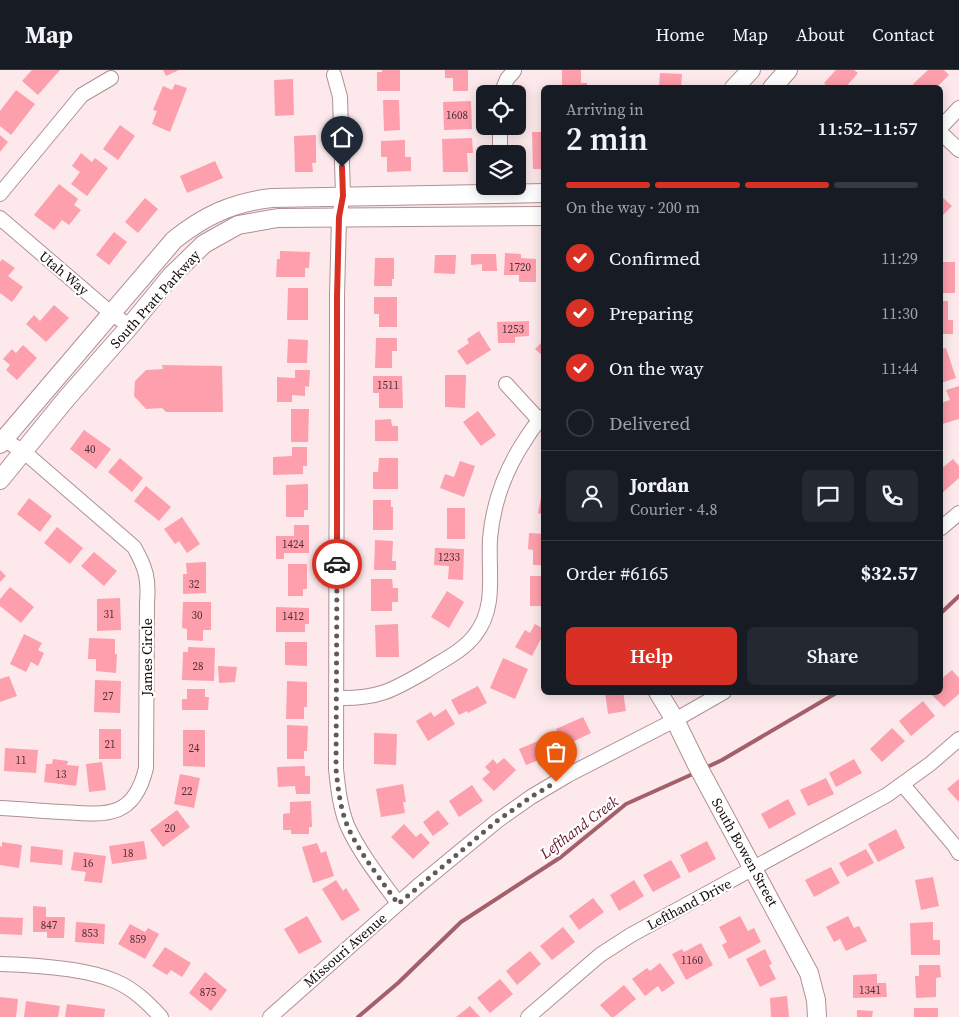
<!DOCTYPE html>
<meta charset="utf-8">
<style>
body{margin:0;font-family:"Source Serif 4",serif;background:#242831;color:#f1f3f6;height:100vh;display:flex;flex-direction:column;font-size:19px;white-space:nowrap}
*{box-sizing:border-box;margin:0}
p{font-size:16px;color:#9ea1a6}
.icon{flex:none;width:28px;height:28px;fill:none;stroke:currentColor;stroke-width:2;stroke-linecap:round;stroke-linejoin:round}
.map{position:relative;flex:1;overflow:hidden}
.details{position:absolute;left:541px;top:15px;width:402px;height:610px;display:flex;flex-direction:column;background:#171b24;border-radius:8px;box-shadow:0 2px 12px #0003}
.details>*{flex:none}
.buttons{position:absolute;left:476px;top:15px;display:grid;gap:10px}
.buttons a{display:grid;place-items:center;width:50px;height:50px;border-radius:8px;background:#171b24;box-shadow:0 2px 12px #0003;font-size:25px}
.pin{position:absolute;display:grid;place-items:center;width:42px;height:42px;color:#fff;margin:-51px -21px;border-radius:50% 50% 50% 0;rotate:-45deg;box-shadow:0 0 5px #0007}
.pin .icon{rotate:45deg}
.courier{position:absolute;display:grid;place-items:center;width:50px;height:50px;margin:-25px;border:4px solid #d93025;border-radius:50%;background:#fff;color:#222;box-shadow:0 1px 6px #0007}
.headline em{font-style:normal;font-weight:600}
.headline div{display:flex;flex-direction:column-reverse}
.headline{display:flex;align-items:center;justify-content:space-between;height:85px;padding:0 25px}
h1{font-size:32px;font-weight:600;line-height:38px}
.bar{display:grid;grid-template-columns:repeat(4,1fr);gap:8px 5px;align-content:center;height:60px;padding:0 25px}
.bar i{height:6px;border-radius:4px;background:#363941}
.bar .on{background:#d93025}
.bar p{grid-column:span 4}
.line{display:flex;align-items:center;gap:12px;padding:0 25px;border-top:1px solid #363941}
.line div{flex:1}
.round{display:grid;place-items:center;flex:none;width:52px;height:52px;border-radius:8px;background:#242831}
ol{padding:0 25px;list-style:none}
li{display:flex;align-items:center;gap:15px;height:55px}
li p{margin-inline-start:auto}
li .icon{padding:5px;border-radius:50%;background:#d93025;color:#fff;stroke-width:4}
li:last-child{color:#9ea1a6}
li i{width:28px;height:28px;border:2px solid #363941;border-radius:50%}
.action{display:flex;gap:10px;margin-top:auto;padding:10px 25px}
.action a{flex:1;height:58px;border-radius:8px;background:#d93025;color:#fff;font-size:20px;font-weight:600;line-height:58px;text-align:center}
.action a+a{background:#242831;color:#f1f3f6}
header{display:flex;align-items:center;gap:30px;box-sizing:border-box;height:70px;padding:0 25px;background:#171b24;border-bottom:1px solid #363941}
header strong{font-size:24px}
nav{display:flex;gap:28px;margin-inline-start:auto;font-size:18px}
.map>svg:first-child{display:block}
</style>
<header>
<strong>Map</strong>
<nav><a>Home</a><a>Map</a><a>About</a><a>Contact</a></nav>
</header>
<div class="map">
<svg width="959" height="947" viewBox="0 0 959 947">
<rect width="100%" height="100%" fill="#fde9eb"/>
<g fill="none" stroke-linecap="round" stroke-linejoin="round">
<g stroke="#a4606a" stroke-width="4">
<polyline points="941,543 959,526"/>
<polyline points="703,699 722,690 838,622"/>
<polyline points="358,947 398,913 461,852 561,787 626,734 695,703"/>
</g>
</g>
<g fill="#fe9fad">
<polygon points="32,0 60,0 38,25 22,11"/>
<polygon points="163,0 179,0 166,6"/>
<polygon points="382,0 400,0 400,21 377,21 377,2 382,2"/>
<polygon points="445,0 468,0 468,21 453,21 453,8 445,8"/>
<polygon points="562,0 581,0 581,13 587,13 587,18 562,18"/>
<polygon points="836,0 854,0 858,3 845,18 829,18 824,13"/>
<polygon points="928,0 944,0 949,5 936,18 916,18 913,14"/>
<polygon points="660,3 682,4 681,18 659,18"/>
<polygon points="293,9 294,45 275,46 274,10"/>
<polygon points="175,14 187,18 170,62 152,54 157,41 153,40 163,16 172,20"/>
<polygon points="16,20 35,34 11,65 0,56 0,41"/>
<polygon points="383,30 399,30 400,60 384,61"/>
<polygon points="471,31 472,59 444,60 443,32"/>
<polygon points="120,55 135,66 118,90 103,79"/>
<polygon points="532,62 544,62 544,99 533,99"/>
<polygon points="0,65 8,72 0,82"/>
<polygon points="316,65 316,93 312,93 313,102 295,102 294,66"/>
<polygon points="472,68 473,83 467,83 468,102 443,102 442,69"/>
<polygon points="405,70 405,87 411,87 411,101 387,102 387,87 381,87 381,71"/>
<polygon points="81,83 92,92 95,88 108,98 87,126 71,114 80,102 72,96"/>
<polygon points="215,91 223,108 187,123 180,106"/>
<polygon points="59,114 78,129 74,135 81,140 69,155 62,150 54,160 34,145"/>
<polygon points="941,126 952,136 941,147"/>
<polygon points="145,128 158,139 138,163 125,152"/>
<polygon points="114,162 127,172 109,195 96,185"/>
<polygon points="280,181 310,182 309,198 305,198 305,207 276,207 277,189 280,189"/>
<polygon points="505,183 521,184 521,188 536,189 536,212 519,212 519,205 504,205"/>
<polygon points="471,184 496,184 497,201 482,201 482,194 471,195"/>
<polygon points="435,185 456,185 455,204 434,203"/>
<polygon points="375,188 394,188 394,209 392,209 392,216 374,216"/>
<polygon points="2,189 15,198 8,206 23,217 12,232 0,223 0,192"/>
<rect x="941" y="192" width="14" height="31"/>
<polygon points="288,218 308,218 308,250 287,250"/>
<polygon points="374,227 397,227 397,257 379,257 379,244 374,244"/>
<polygon points="941,231 948,231 948,250 953,250 953,264 941,264"/>
<polygon points="54,235 69,248 46,272 26,254 34,245 40,251"/>
<polygon points="529,251 529,266 515,267 515,273 498,273 497,252"/>
<polygon points="479,261 491,280 467,295 457,281 469,273 467,269"/>
<polygon points="376,268 397,268 397,281 392,281 392,298 375,298"/>
<polygon points="288,269 308,270 307,293 287,293"/>
<polygon points="544,270 544,287 535,279"/>
<polygon points="23,275 37,288 17,310 6,300 10,295 3,289 12,279 16,283"/>
<polygon points="946,278 956,308 941,313 941,279"/>
<polygon points="162,295 222,296 223,342 166,342 162,338 146,339 134,326 135,311 146,300 163,299"/>
<polygon points="295,300 310,300 309,317 305,316 305,326 292,325 292,332 277,332 277,307 295,308"/>
<polygon points="445,305 466,305 465,338 445,337"/>
<polygon points="373,306 402,306 403,338 379,338 379,323 373,323"/>
<polygon points="959,316 959,349 942,354 941,333 950,330 946,320"/>
<polygon points="291,339 309,339 308,372 291,372"/>
<polygon points="478,341 496,365 481,376 463,352"/>
<polygon points="391,349 392,356 398,356 398,371 375,371 375,350"/>
<polygon points="84,360 111,379 96,399 70,379"/>
<polygon points="292,377 307,377 307,396 303,396 303,404 273,405 273,387 292,386"/>
<polygon points="120,388 143,408 132,422 108,402"/>
<polygon points="379,388 398,388 398,419 373,419 373,402 378,402"/>
<polygon points="953,389 959,396 959,408 941,424 941,399"/>
<polygon points="460,391 475,396 464,427 440,418 445,404 454,407"/>
<polygon points="308,414 308,440 304,440 304,447 286,447 286,415"/>
<polygon points="146,416 171,437 159,451 134,431"/>
<polygon points="542,423 544,423 544,445 538,443"/>
<polygon points="29,428 52,446 40,462 17,444"/>
<polygon points="373,430 391,430 391,437 393,437 393,460 373,460"/>
<rect x="447" y="438" width="18" height="31"/>
<polygon points="182,447 200,474 187,483 179,471 175,474 164,459"/>
<polygon points="294,455 309,455 309,483 284,483 284,489 276,489 276,466 294,466"/>
<polygon points="57,457 83,478 70,494 44,473"/>
<polygon points="529,463 544,464 544,495 533,495 533,480 528,479"/>
<polygon points="375,470 393,471 392,491 396,491 396,500 374,500"/>
<polygon points="435,478 464,479 463,510 448,509 449,496 434,495"/>
<polygon points="94,482 117,501 104,516 81,496"/>
<polygon points="206,492 206,523 183,524 183,504 187,504 186,493"/>
<polygon points="288,494 307,494 307,519 303,519 303,526 288,526"/>
<polygon points="0,500 6,506 0,512"/>
<rect x="530" y="506" width="14" height="30"/>
<polygon points="371,509 392,509 393,518 398,518 398,532 392,532 392,541 371,541"/>
<polygon points="10,517 34,537 21,553 0,536 0,529"/>
<polygon points="447,521 464,532 449,558 431,547"/>
<polygon points="120,528 121,560 97,561 97,529"/>
<polygon points="183,532 211,532 211,560 203,560 203,571 187,570 187,559 182,558"/>
<polygon points="276,537 309,538 309,554 305,554 305,562 276,562"/>
<polygon points="398,554 399,587 376,587 375,555"/>
<polygon points="535,554 544,559 544,563 532,586 515,577 525,560 530,563"/>
<polygon points="24,564 42,573 38,580 44,583 38,596 31,592 26,602 10,594"/>
<polygon points="89,568 115,569 115,584 117,584 116,603 96,601 96,589 88,589"/>
<polygon points="285,572 307,572 307,596 285,595"/>
<polygon points="188,577 215,578 214,611 182,610 183,582 188,582"/>
<polygon points="503,588 528,599 515,629 490,618"/>
<polygon points="218,596 237,597 235,612 219,613"/>
<polygon points="952,600 959,608 959,624 944,637 932,625 935,622 941,622 941,609"/>
<polygon points="9,606 17,626 0,632 0,609"/>
<polygon points="95,610 121,611 120,643 94,642"/>
<polygon points="287,611 307,612 307,637 304,637 304,649 286,649"/>
<polygon points="478,616 487,633 468,643 467,641 459,645 451,630"/>
<polygon points="187,619 205,619 205,627 209,627 208,640 182,640 182,629 187,629"/>
<polygon points="605,622 623,622 626,641 608,644"/>
<polygon points="923,631 935,646 911,666 899,651"/>
<polygon points="446,639 455,654 428,671 416,651 431,642 434,647"/>
<polygon points="583,647 591,663 564,676 556,659"/>
<polygon points="287,655 308,656 307,681 304,681 304,689 287,689"/>
<polygon points="892,658 905,671 882,692 870,679"/>
<rect x="99" y="659" width="22" height="30"/>
<polygon points="183,660 205,660 205,697 183,696"/>
<polygon points="374,663 397,664 396,695 374,694"/>
<polygon points="545,668 551,685 526,695 519,679"/>
<polygon points="5,678 38,680 36,703 4,701"/>
<polygon points="504,688 516,700 494,721 482,709 490,702 485,697 493,689 497,694"/>
<polygon points="53,689 68,691 67,695 79,696 76,716 44,712 46,694 52,694"/>
<polygon points="854,689 862,703 836,717 829,703"/>
<polygon points="102,692 106,720 89,722 86,694"/>
<polygon points="305,696 305,706 310,706 310,724 296,724 295,716 278,717 277,697"/>
<polygon points="180,704 200,708 194,738 174,734"/>
<polygon points="826,708 834,724 808,736 800,720"/>
<polygon points="959,709 959,732 947,719"/>
<polygon points="403,714 406,732 403,732 405,743 381,747 376,719"/>
<polygon points="472,715 483,731 459,747 449,731"/>
<polygon points="788,729 796,744 769,759 761,744"/>
<polygon points="311,731 312,757 309,757 309,764 291,764 291,760 283,760 283,744 290,743 290,732"/>
<polygon points="177,740 190,757 163,777 150,760"/>
<polygon points="438,740 449,754 433,766 423,752"/>
<polygon points="404,754 416,767 421,763 430,773 413,789 391,767"/>
<polygon points="896,759 905,778 878,792 868,774"/>
<polygon points="144,771 147,789 112,794 109,776"/>
<polygon points="707,771 716,789 689,803 680,785"/>
<polygon points="2,772 22,775 19,798 0,795 0,776 2,777"/>
<polygon points="317,773 321,783 326,781 334,806 313,813 302,777"/>
<polygon points="31,776 63,780 62,795 30,792"/>
<polygon points="866,779 874,793 847,807 839,793"/>
<polygon points="74,782 106,786 102,813 84,811 86,802 71,800"/>
<polygon points="671,790 681,807 653,822 643,805"/>
<polygon points="831,797 840,813 814,827 805,810"/>
<polygon points="933,807 939,836 921,840 915,810"/>
<polygon points="336,810 343,821 346,818 360,840 342,851 322,819"/>
<polygon points="634,810 644,826 619,841 610,825"/>
<polygon points="593,828 604,842 579,860 569,846"/>
<polygon points="33,836 46,837 46,847 65,847 64,868 47,868 47,862 33,862"/>
<polygon points="307,846 322,872 299,884 284,859"/>
<polygon points="740,846 748,861 754,858 761,872 729,889 722,875 727,872 719,857"/>
<polygon points="848,846 854,858 859,856 867,871 846,881 840,869 834,872 826,857"/>
<polygon points="0,847 23,848 22,865 0,864"/>
<polygon points="76,852 105,854 104,874 75,872"/>
<polygon points="933,852 933,870 940,870 940,885 911,885 910,853"/>
<polygon points="130,854 145,862 148,858 159,864 145,889 118,874"/>
<polygon points="563,857 575,872 552,890 540,876"/>
<polygon points="701,873 713,895 686,910 672,884 682,879 684,882"/>
<polygon points="165,877 191,893 182,907 171,900 167,905 152,896"/>
<polygon points="765,879 772,894 769,895 776,909 760,917 746,889"/>
<polygon points="530,881 541,894 517,915 506,901"/>
<polygon points="660,893 675,913 662,922 658,916 645,926 632,909 647,898 650,901"/>
<polygon points="919,895 940,895 941,907 936,908 936,927 916,928 915,906 919,906"/>
<polygon points="205,902 227,920 211,941 189,923"/>
<polygon points="877,904 877,913 886,913 887,927 853,928 853,905"/>
<polygon points="500,909 513,924 490,943 477,928"/>
<polygon points="624,915 636,929 614,947 611,947 600,935"/>
<polygon points="787,926 789,947 771,947 770,928"/>
<polygon points="0,927 18,929 16,947 0,947"/>
<polygon points="26,931 60,936 58,947 24,947"/>
<polygon points="67,934 105,939 104,947 65,947"/>
<polygon points="470,936 480,947 456,947"/>
<rect x="914" y="938" width="24" height="9"/>
<polygon points="857,940 873,941 872,947 857,947"/>
</g>
<g fill="none" stroke-linecap="round" stroke-linejoin="round">
<defs>
<g id="minor">
<path d="M334 5 340 27 343 125 339 147 337 227 336 699C338 718 340 737 347 755 359 782 381 810 398 833"/>
<polyline points="501,24 507,9 514,1"/>
<polyline points="941,57 959,38"/>
<polyline points="941,63 959,80"/>
<polyline points="500,84 500,56"/>
<polyline points="0,124 82,25 111,8"/>
<polyline points="0,148 112,244 130,256"/>
<polyline points="506,314 539,350"/>
<polyline points="941,458 959,443"/>
<path d="M337 628C377 629 392 621 426 601 443 590 463 581 475 565 497 537 488 503 490 469 493 432 506 398 527 367 532 359 537 352 544 346"/>
<polyline points="903,715 954,775 959,783"/>
<path d="M0 738C21 739 41 741 62 742 106 745 134 749 146 698L147 533C149 509 146 498 134 477L23 381 4 370"/>
<path d="M0 894C33 895 85 898 115 911 134 919 148 933 161 947"/>
<polyline points="270,947 418,816 497,751 531,727 568,705 675,650 724,622"/>
<polyline points="528,947 600,885 631,865 887,725 930,694 959,669"/>
</g>
<g id="tertiary">
<polyline points="734,18 751,0"/>
<polyline points="772,18 788,0"/>
<path d="M0 374 174 170C204 146 233 132 272 128L544 123"/>
<polyline points="0,410 66,329 130,256 171,206 204,174 238,155 278,148 544,146"/>
<polyline points="658,622 675,650 697,695 809,903 816,930 817,947"/>
</g>
</defs>
<use href="#minor" stroke="#af9094" stroke-width="16"/>
<use href="#tertiary" stroke="#af9094" stroke-width="20"/>
<use href="#minor" stroke="#fff" stroke-width="14"/>
<use href="#tertiary" stroke="#fff" stroke-width="18"/>
</g>
<g fill="none" stroke-linecap="round" stroke-linejoin="round">
<path stroke="#665859" stroke-width="5" stroke-dasharray="0 9" d="M337 494 336 699C338 718 340 737 347 755 359 783 381 809 398 834L497 751 531 727 556 712"/>
<polyline stroke="#d93025" stroke-width="6" points="337,494 337,227 339,147 343,126 342,97"/>
</g>
<g text-anchor="middle" dominant-baseline="central" stroke-width="4.5" stroke-linejoin="round" paint-order="stroke">
<g font-size="11" fill="#4f2f34">
<text x="457" y="45">1608</text>
<text x="520" y="197">1720</text>
<text x="513" y="259">1253</text>
<text x="388" y="315">1511</text>
<text x="90" y="379">40</text>
<text x="293" y="474">1424</text>
<text x="449" y="487">1233</text>
<text x="194" y="514">32</text>
<text x="109" y="544">31</text>
<text x="197" y="545">30</text>
<text x="293" y="546">1412</text>
<text x="198" y="596">28</text>
<text x="108" y="626">27</text>
<text x="110" y="674">21</text>
<text x="194" y="678">24</text>
<text x="21" y="690">11</text>
<text x="61" y="704">13</text>
<text x="187" y="721">22</text>
<text x="170" y="758">20</text>
<text x="128" y="783">18</text>
<text x="88" y="793">16</text>
<text x="49" y="855">847</text>
<text x="90" y="863">853</text>
<text x="138" y="869">859</text>
<text x="692" y="890">1160</text>
<text x="870" y="920">1341</text>
<text x="208" y="922">875</text>
</g>
<g font-size="14" fill="#150a0b" stroke="#fff">
<text transform="translate(64 203) rotate(40)">Utah Way</text>
<text transform="translate(155 229) rotate(-48)">South Pratt Parkway</text>
<text transform="translate(147 587) rotate(-90)">James Circle</text>
<text transform="translate(745 782) rotate(61)">South Bowen Street</text>
<text transform="translate(689 834) rotate(-28)">Lefthand Drive</text>
<text transform="translate(345 880) rotate(-41)">Missouri Avenue</text>
</g>
<g font-size="15" font-style="italic" fill="#621027" stroke="#fff">
<text transform="translate(579 757) rotate(-37)">Lefthand Creek</text>
</g>
</g>
</svg>
<div class="buttons">
<a><svg class="icon" aria-label="locate" viewBox="0 0 24 24"><circle cx="12" cy="12" r="6"/><path d="M12 2v4M12 18v4M2 12h4M18 12h4"/></svg></a>
<a><svg class="icon" aria-label="layers" viewBox="0 0 24 24"><path d="M12 4l9 5-9 5-9-5zM3 14l9 5 9-5"/></svg></a>
</div>
<div class="pin" style="left:556px;top:712px;background:#ea580c"><svg class="icon" aria-label="bag" viewBox="0 0 24 24"><path d="M5 8h14l-1 12H6zM9 8a3 3 0 0 1 6 0"/></svg></div>
<div class="pin" style="left:342px;top:97px;background:#1f2937"><svg class="icon" aria-label="home" viewBox="0 0 24 24"><path d="M3 11l9-7 9 7M6 9v11h12V9"/></svg></div>
<div class="courier" style="left:337px;top:494px"><svg class="icon" aria-label="car" viewBox="0 0 24 24"><path d="M5 17H2v-5l4-1 3-4h7l3 4 3 1v5h-3M9 17h6M6 11h13"/><circle cx="7" cy="17" r="2"/><circle cx="17" cy="17" r="2"/></svg></div>
<section class="details">
<div class="headline"><div><h1>2 min</h1><p>Arriving in</p></div><em>11:52–11:57</em></div>
<div class="bar"><i class="on"></i><i class="on"></i><i class="on"></i><i></i><p>On the way · 200 m</p></div>
<ol>
<li><svg class="icon" aria-label="check" viewBox="0 0 24 24"><path d="M5 12l5 5 9-10"/></svg>Confirmed<p>11:29</p></li>
<li><svg class="icon" aria-label="check" viewBox="0 0 24 24"><path d="M5 12l5 5 9-10"/></svg>Preparing<p>11:30</p></li>
<li><svg class="icon" aria-label="check" viewBox="0 0 24 24"><path d="M5 12l5 5 9-10"/></svg>On the way<p>11:44</p></li>
<li><i></i>Delivered</li>
</ol>
<div class="line" style="height:90px"><a class="round"><svg class="icon" aria-label="person" viewBox="0 0 24 24"><circle cx="12" cy="8" r="4"/><path d="M4 21q1-7 8-7t8 7"/></svg></a><div><b>Jordan</b><p>Courier · 4.8</p></div><a class="round"><svg class="icon" aria-label="chat" viewBox="0 0 24 24"><path d="M4 5h16v11H9l-5 4z"/></svg></a><a class="round"><svg class="icon" aria-label="phone" viewBox="0 0 24 24"><path d="M5 4h4l2 5-3 2q2 4 5 5l2-3 5 2v4C11 20 4 13 5 4z"/></svg></a></div>
<div class="line" style="height:65px"><div>Order #6165</div><b>$32.57</b></div>
<div class="action"><a>Help</a><a>Share</a></div>
</section>
</div>
